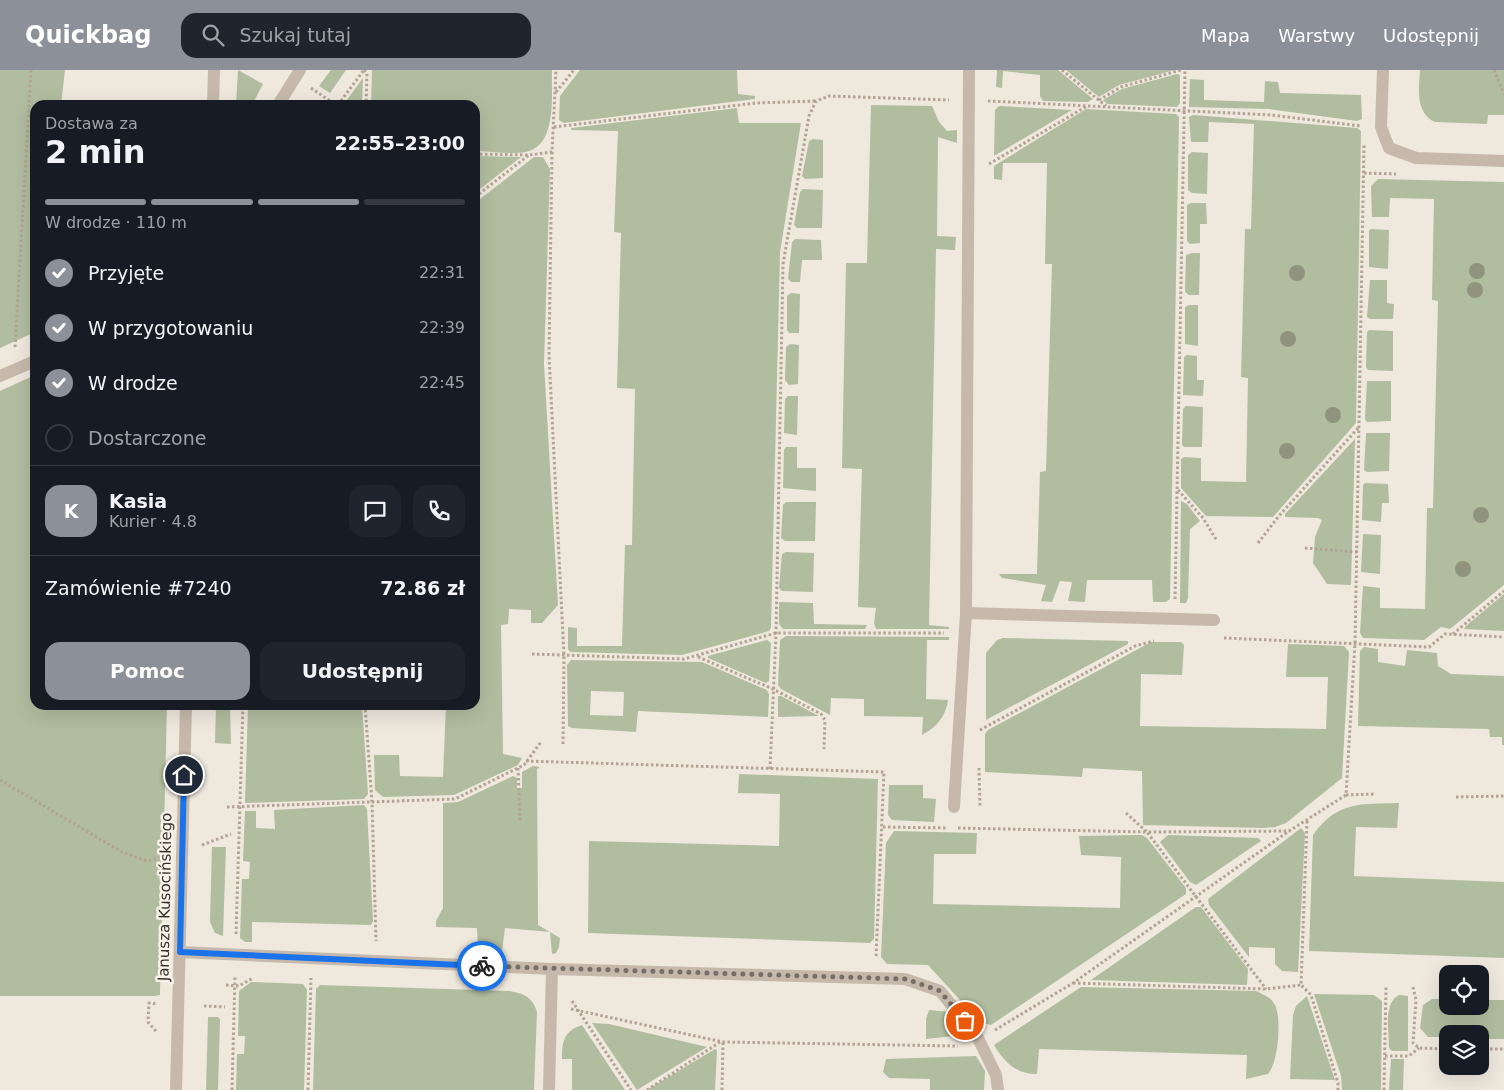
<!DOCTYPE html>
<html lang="pl">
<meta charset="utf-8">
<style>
body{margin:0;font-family:"DejaVu Sans",sans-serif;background:#20242c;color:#f1f3f6;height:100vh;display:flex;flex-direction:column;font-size:19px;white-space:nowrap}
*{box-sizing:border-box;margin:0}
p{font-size:16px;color:#9ea1a6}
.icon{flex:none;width:28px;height:28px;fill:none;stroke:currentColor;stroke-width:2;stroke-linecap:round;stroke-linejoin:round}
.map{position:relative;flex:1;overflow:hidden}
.sheet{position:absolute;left:30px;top:30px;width:450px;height:610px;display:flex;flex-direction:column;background:#171b24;border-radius:15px;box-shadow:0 5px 20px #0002}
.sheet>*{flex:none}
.fabs{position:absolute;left:1439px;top:895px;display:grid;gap:10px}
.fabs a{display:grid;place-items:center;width:50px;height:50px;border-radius:10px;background:#171b24;box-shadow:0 5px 20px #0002;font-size:25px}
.pin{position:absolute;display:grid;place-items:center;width:42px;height:42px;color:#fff;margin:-21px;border:2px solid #fff;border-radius:50%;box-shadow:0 1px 5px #0007}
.courier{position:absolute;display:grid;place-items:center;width:50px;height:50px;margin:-25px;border:4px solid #1a73e8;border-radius:50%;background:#fff;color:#222;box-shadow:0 1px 6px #0007}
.headline em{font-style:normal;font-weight:700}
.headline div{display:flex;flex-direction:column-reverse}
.headline{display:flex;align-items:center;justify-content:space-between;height:85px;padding:0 15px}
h1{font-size:32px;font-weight:700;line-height:38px}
.bar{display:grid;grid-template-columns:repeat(4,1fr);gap:8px 5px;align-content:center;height:60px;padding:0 15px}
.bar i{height:6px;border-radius:4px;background:#363941}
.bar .on{background:#8c9099}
.bar p{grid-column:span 4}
.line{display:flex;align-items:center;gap:12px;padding:0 15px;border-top:1px solid #363941}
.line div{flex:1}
.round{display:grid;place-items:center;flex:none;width:52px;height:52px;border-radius:15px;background:#20242c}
ol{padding:0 15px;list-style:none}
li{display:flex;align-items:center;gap:15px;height:55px}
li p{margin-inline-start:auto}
li .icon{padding:5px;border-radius:50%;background:#8c9099;color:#fff;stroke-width:4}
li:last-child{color:#9ea1a6}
li i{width:28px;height:28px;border:2px solid #363941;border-radius:50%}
.primary-button{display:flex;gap:10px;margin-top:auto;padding:10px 15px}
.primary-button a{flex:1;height:58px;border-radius:15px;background:#8c9099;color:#fff;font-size:20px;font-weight:700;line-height:58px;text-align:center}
.primary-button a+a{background:#20242c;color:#f1f3f6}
header{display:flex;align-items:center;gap:30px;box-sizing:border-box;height:70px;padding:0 25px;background:#8c9099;color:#fff}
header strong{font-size:24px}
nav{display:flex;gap:28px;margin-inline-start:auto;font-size:18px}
.search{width:350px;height:45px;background:#20242c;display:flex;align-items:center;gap:12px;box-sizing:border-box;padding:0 18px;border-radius:15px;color:#9ea1a6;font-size:19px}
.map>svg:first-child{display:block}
</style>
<header>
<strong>Quickbag</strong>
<div class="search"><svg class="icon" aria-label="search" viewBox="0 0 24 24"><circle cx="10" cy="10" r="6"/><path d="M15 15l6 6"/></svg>Szukaj tutaj</div>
<nav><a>Mapa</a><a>Warstwy</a><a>Udostępnij</a></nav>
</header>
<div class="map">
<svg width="1504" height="1020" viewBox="0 0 1504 1020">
<rect width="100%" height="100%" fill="#efe8dd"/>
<g fill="#b1bd9f" fill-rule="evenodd">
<polygon points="0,0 65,0 61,35 35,35 35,262 0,278"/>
<polygon points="238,0 263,14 252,35 236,35"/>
<polygon points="331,0 346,0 330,23 319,16"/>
<path d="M372 0H552C551 24 558 75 526 82 510 85 491 81 475 81V35H371Z"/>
<polygon points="580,0 737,0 738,24 755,26 755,29 564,53 559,50 560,26"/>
<polygon points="997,0 1058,0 1093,29 1088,32 1043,31 1040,26 1040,5 1003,1 1002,18 996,17"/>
<polygon points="1066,0 1175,0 1119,15 1099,27"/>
<path d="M1420 0H1504V45H1488L1487 54 1435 52C1415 43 1419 18 1420 0Z"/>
<polygon points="1177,4 1180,5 1180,33 1177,37 1107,34 1103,30 1122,19"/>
<polygon points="363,8 362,35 343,35"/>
<polygon points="1190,9 1204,10 1204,30 1264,32 1265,11 1278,12 1280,23 1361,25 1362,49 1357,51 1269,39 1189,37"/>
<polygon points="871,35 932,36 939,52 947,61 957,60 957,73 938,67 937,166 956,167 955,180 936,179 929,555 949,557 949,559 876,559 874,553 876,538 858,537 862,399 842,398 846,193 867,193"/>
<polygon points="999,36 1072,40 994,86 995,40"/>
<polygon points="737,38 739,53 801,53 780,182 771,558 769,561 682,585 570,582 568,579 568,557 577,558 577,576 622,576 625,475 632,475 635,319 617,318 621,163 614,162 618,61 571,60 571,58"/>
<polygon points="1086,39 1176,44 1179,47 1170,529 1166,532 1153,532 1152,510 1087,510 1085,532 1068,531 1072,512 1060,511 1052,532 1041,531 1046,515 1002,508 999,504 1037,504 1040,402 1046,401 1052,194 1045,194 1047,93 1003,93 1002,110 994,109 994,96"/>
<polygon points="1193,45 1357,58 1361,61 1356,353 1273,447 1206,446 1181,418 1181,389 1184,387 1201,388 1201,411 1246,412 1248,308 1241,307 1245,159 1251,159 1254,54 1209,52 1208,72 1191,72 1189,47"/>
<polygon points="813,69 823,70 823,108 805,109 802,106 809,71"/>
<polygon points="1192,82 1208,83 1207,124 1192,123 1188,120 1188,85"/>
<polygon points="475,86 521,87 475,123"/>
<polygon points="534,87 543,87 550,99 544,294 558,535 542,553 531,553 531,540 509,539 508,554 501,555 503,684 522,688 518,695 454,725 383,727 375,720 374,685 399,685 400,706 443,707 446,635 475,635 475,133"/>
<polygon points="1378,109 1504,112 1504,515 1450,559 1441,557 1424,570 1363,568 1360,563 1363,516 1380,518 1380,538 1425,539 1427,438 1433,438 1438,231 1432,230 1434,129 1390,128 1389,147 1372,147 1371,116"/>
<polygon points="803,119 823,120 822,158 797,158 794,155 800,122"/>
<polygon points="1191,133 1206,133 1207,154 1200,154 1200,173 1190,174 1187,171 1187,135"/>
<polygon points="1371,159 1389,160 1388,199 1369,197 1369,161"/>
<polygon points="795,169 821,170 822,190 802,190 800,212 791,212 788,209 792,172"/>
<polygon points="1192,183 1200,183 1199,225 1189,225 1185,222 1186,185"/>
<polygon points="1370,210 1387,210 1387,233 1394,234 1393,249 1370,249 1367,247"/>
<polygon points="791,223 800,224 799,263 789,263 787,260 787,226"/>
<polygon points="1189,235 1198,235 1198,276 1185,274 1185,237"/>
<polygon points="1369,260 1393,261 1393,301 1368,300 1366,297 1367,262"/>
<polygon points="790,274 799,275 798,314 789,315 785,310 786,277"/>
<polygon points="1187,285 1197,286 1197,310 1204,310 1203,326 1183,325 1184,287"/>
<polygon points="35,305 35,635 167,635 160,925 155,926 0,926 0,321"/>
<polygon points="1367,311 1391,311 1391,351 1367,352 1365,349"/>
<polygon points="788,326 798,326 797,365 784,363 785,329"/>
<polygon points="1186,336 1203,337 1202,377 1184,377 1182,375 1183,339"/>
<polygon points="1366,363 1390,363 1389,401 1367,402 1364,400"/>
<polygon points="1355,369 1351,515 1327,514 1313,493 1315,467 1322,450 1318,448 1285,447 1285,444"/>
<polygon points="786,377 797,377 797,398 816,398 816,421 783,418 784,380"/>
<polygon points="1365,413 1388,414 1389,433 1382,433 1381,452 1362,450 1363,415"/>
<polygon points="1181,431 1187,434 1200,451 1190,459 1188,528 1186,533 1180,533"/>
<polygon points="786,432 816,432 815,471 785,471 781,468 783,435"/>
<polygon points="1363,464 1381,465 1380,504 1361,502"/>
<polygon points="786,482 814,483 813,522 782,521 779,518 782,484"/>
<polygon points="1504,524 1504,561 1464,559 1466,556"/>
<polygon points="779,532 813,533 814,554 867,555 865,559 783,559 779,554"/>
<path d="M786 566 949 567V570H927L926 629 948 630C946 646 937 657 922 665L923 647 864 646V629L831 628 830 645 781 619 778 615 780 570Z"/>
<polygon points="1003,568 1128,571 1128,574 986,650 986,583 997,570"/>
<polygon points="767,570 771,573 769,611 766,613 708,588 708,586"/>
<polygon points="1151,572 1181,572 1184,575 1182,605 1141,604 1140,656 1326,659 1328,607 1286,607 1288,574 1344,576 1349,582 1342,708 1286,753 1275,757 1263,758 1143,755 1142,701 1083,698 1082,707 985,702 985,664 988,660"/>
<polygon points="1364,577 1378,579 1378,592 1405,596 1407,580 1437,583 1438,596 1451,604 1504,606 1504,675 1502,675 1502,667 1490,667 1489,659 1358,656 1360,581"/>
<path d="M571 590 702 592 767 620 769 624 768 647 638 641 636 662 572 658 568 656 567 595ZM591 621 624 622 623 646 590 645Z"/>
<polygon points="778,626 781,626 819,646 778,647"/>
<polygon points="216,635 230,635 231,674 215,673"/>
<polygon points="248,635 362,635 368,724 364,729 245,733"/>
<polygon points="533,696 540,697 537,699 538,855 560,868 559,877 556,883 552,884 550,862 505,858 502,881 478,879 477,858 436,857 436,851 443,838 443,733 458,732 513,706 517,708 517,718 522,718 522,702"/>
<polygon points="739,704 878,709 874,869 870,873 588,863 589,771 779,776 780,724 738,723"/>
<polygon points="889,715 923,715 923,728 936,729 934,752 892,750 888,745"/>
<path d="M1399 733 1397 758 1356 757 1354 806 1504 812V888L1309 881 1313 765C1337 731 1361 734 1399 733Z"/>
<polygon points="364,735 367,739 373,851 371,855 252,852 252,872 245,872 240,868 242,809 249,809 250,792 243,791 245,741 256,741 256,758 275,759 274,740"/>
<polygon points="1301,758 1305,763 1298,902 1282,901 1275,894 1275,878 1249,877 1249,887 1209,835 1208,829"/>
<polygon points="894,761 977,763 976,784 934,784 933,834 1120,838 1121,787 1081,785 1079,766 1142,765 1147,768 1186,818 1186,824 991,955 980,952 928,895 887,894 881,887 886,773"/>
<polygon points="1168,765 1258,768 1261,771 1196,815 1190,812 1160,772"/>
<polygon points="212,777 226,777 223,866 215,863 210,852"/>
<polygon points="1196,837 1201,837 1248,899 1247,915 1091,910"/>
<polygon points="251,912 303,914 307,920 304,1020 236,1020 237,984 244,984 245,966 238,966 239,921"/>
<path d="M320 915 509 921C524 923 533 928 537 942L534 1020H313L316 919Z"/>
<path d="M1081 917 1256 921C1264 925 1271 927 1275 935 1282 949 1278 993 1268 1004L1246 1009 1247 985 1039 979 1037 1004C1016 1004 1005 993 994 975Z"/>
<polygon points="1314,924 1374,925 1382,931 1381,1020 1342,1020 1341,1006"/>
<path d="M1399 925 1408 926V981H1392L1389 978C1389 962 1383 933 1399 925Z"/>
<polygon points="1307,926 1335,1010 1290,1009 1293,945 1296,936"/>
<polygon points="1432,929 1447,929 1448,936 1480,936 1480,930 1504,930 1504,969 1480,969 1480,964 1448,964 1447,967 1428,967 1420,958 1423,935"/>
<polygon points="929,940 950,942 964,960 963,965 926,969 926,949"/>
<polygon points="208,947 218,947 220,949 218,1020 206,1020"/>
<polygon points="592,953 609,954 707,977 637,1020"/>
<path d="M582 955 625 1020H572V989H562C562 971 564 961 582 955Z"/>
<polygon points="715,979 717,980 715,1020 647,1020"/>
<polygon points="976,986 985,1001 984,1020 930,1020 930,1009 889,1008 883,1002 886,989"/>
<polygon points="1391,989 1404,989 1403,1020 1389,1020"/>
</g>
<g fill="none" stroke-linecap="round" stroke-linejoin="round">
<g stroke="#b2a395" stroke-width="3" stroke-dasharray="2.5 2.5" stroke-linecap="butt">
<polyline points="364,0 367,3 366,35"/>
<polyline points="1062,0 1106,36"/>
<polyline points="1494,0 1504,24"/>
<polyline points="311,18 336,35"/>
<polyline points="556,22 574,0"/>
<polyline points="1099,30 1121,17 1181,0"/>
<polyline points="988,31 1271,45 1361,56"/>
<polyline points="338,35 364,0"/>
<polyline points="554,57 756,33 816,31"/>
<polyline points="552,82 549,285 564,586 563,675"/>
<polyline points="475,84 529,85 552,82 556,0"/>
<polyline points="989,94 1087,36"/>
<polyline points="1364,103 1396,104"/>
<polyline points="475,127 529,85"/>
<polyline points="15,277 31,0"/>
<polyline points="1178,420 1203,448 1217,471"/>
<polyline points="1258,473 1278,447 1359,357"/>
<polyline points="1305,478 1357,482"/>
<polyline points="1175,529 1185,0"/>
<polyline points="1453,564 1504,521"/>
<polyline points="1224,568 1429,577 1445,564 1504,567"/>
<polyline points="532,584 684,589 776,563 944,563"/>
<polyline points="698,587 773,619 821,644 825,650 824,679"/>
<polyline points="365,635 372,732 376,871"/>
<polyline points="980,660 1135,576 1154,571"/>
<polyline points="526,691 884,702 876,887"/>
<polyline points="518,698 520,751"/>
<polyline points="979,698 980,738"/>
<polyline points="770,699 776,563 783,194 809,46 816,31 829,26 949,30"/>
<polyline points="0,710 122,782 147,791 163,787"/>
<polyline points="1346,725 1375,724"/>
<polyline points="1456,727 1504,726"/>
<polyline points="227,737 455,729 524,695 541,672"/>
<polyline points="1126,743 1147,762 1289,761 1346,725 1355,573 1364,75"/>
<polyline points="1307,751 1301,915 1311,925 1338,1013 1338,1020"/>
<polyline points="883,757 947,758"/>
<polyline points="958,758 1147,762 1266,919"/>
<polyline points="202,775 231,764"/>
<polyline points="236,864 243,635"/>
<polyline points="1073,913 1266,919 1301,915"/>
<polyline points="226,915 239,916 253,908"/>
<polyline points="1413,917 1416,930 1413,973 1419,978 1448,979"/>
<polyline points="572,931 631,1020"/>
<polyline points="204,936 225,937"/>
<polyline points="571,939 723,972 958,976"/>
<polyline points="995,960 1073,913 1289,761"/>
<polyline points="156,961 148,952 149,933 157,934"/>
<polyline points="1480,979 1504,979"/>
<polyline points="1385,986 1409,986 1419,978"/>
<polyline points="232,1020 235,906"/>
<polyline points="308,1020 311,908"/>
<polyline points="647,1020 720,972"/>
<polyline points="722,1020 723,972"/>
<polyline points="1384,1020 1386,917"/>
</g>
<g stroke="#c6b9ab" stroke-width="12">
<polyline points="966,543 1214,550"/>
<polyline points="549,1020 552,899"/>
</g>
<g stroke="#c6b9ab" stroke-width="12">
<polyline points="1383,0 1381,57 1389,78 1416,88 1504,91"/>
<polyline points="954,737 966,543 969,0"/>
<polyline points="180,882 552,899 905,909 940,921 977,966 996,1005 998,1020"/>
</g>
<g stroke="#c6b9ab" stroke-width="12">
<polyline points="213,35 214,0"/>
<polyline points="278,35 300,0"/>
<polyline points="0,306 35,291"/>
<polyline points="176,1020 186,635"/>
</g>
</g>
<g fill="#90947e">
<circle cx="1477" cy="201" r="8"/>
<circle cx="1297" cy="203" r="8"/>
<circle cx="1475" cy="220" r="8"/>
<circle cx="1288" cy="269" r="8"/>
<circle cx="1333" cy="345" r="8"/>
<circle cx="1287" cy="381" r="8"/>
<circle cx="1481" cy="445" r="8"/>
<circle cx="1463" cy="499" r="8"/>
</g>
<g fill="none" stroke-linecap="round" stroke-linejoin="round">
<polyline stroke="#766e68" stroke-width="5" stroke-dasharray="0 9" points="482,896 906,909 940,921 965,951"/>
<polyline stroke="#1a73e8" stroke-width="6" points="184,705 180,882 482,896"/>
</g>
<g text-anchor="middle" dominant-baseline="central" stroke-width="5" stroke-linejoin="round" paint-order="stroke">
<g font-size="15" fill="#352d29" stroke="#f8f2e9">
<text transform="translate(165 827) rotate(-89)">Janusza Kusocińskiego</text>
</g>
</g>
</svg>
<div class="fabs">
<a><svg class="icon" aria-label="locate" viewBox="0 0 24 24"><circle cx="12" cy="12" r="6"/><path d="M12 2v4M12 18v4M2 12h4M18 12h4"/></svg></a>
<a><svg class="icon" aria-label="layers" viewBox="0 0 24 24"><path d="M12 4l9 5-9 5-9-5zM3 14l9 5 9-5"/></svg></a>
</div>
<div class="pin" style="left:965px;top:951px;background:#ea580c"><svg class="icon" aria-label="bag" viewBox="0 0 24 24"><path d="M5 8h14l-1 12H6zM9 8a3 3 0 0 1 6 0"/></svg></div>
<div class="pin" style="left:184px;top:705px;background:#1f2937"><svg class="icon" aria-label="home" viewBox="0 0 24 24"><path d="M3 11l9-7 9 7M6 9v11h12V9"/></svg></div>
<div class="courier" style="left:482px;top:896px"><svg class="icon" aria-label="bike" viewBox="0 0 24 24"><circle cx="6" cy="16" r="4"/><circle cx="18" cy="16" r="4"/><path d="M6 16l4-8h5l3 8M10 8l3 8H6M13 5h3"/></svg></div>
<section class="sheet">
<div class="headline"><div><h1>2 min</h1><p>Dostawa za</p></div><em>22:55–23:00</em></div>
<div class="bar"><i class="on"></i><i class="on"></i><i class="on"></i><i></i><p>W drodze · 110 m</p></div>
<ol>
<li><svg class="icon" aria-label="check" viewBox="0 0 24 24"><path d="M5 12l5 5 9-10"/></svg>Przyjęte<p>22:31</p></li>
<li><svg class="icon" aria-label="check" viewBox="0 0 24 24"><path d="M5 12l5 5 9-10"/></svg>W przygotowaniu<p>22:39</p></li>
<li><svg class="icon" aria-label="check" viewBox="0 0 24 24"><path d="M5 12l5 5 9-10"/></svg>W drodze<p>22:45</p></li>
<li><i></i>Dostarczone</li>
</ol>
<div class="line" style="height:90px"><b class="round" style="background:#8c9099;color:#fff">K</b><div><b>Kasia</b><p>Kurier · 4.8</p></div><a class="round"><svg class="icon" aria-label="chat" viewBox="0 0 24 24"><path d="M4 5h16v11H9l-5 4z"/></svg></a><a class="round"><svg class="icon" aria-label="phone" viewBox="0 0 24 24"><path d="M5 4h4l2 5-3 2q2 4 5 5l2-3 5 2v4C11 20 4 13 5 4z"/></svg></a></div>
<div class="line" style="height:65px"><div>Zamówienie #7240</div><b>72.86 zł</b></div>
<div class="primary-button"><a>Pomoc</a><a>Udostępnij</a></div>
</section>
</div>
